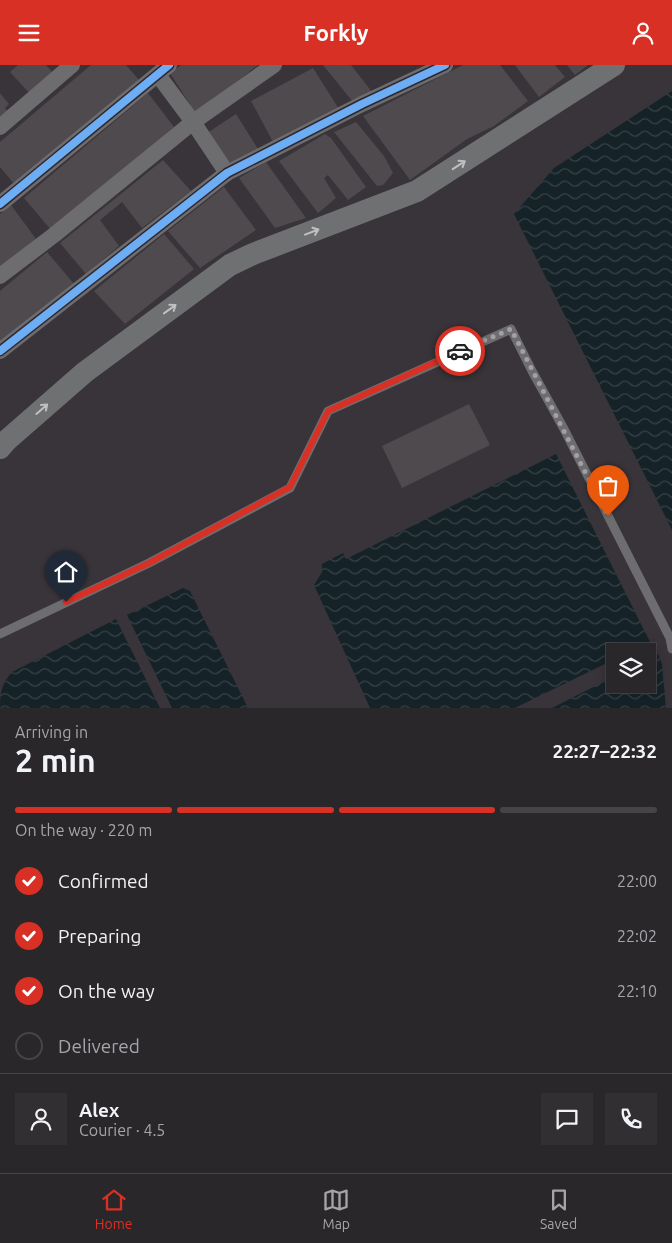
<!DOCTYPE html>
<meta charset="utf-8">
<style>
body{margin:0;font-family:Ubuntu,sans-serif;background:#322f33;color:#f1f3f6;height:100vh;display:flex;flex-direction:column;font-size:19px;white-space:nowrap}
*{box-sizing:border-box;margin:0}
p{font-size:16px;color:#a5a5a9}
.icon{flex:none;width:28px;height:28px;fill:none;stroke:currentColor;stroke-width:2;stroke-linecap:round;stroke-linejoin:round}
.map{position:relative;height:643px;overflow:hidden}
.panel{display:flex;flex-direction:column;background:#2a272b;flex:1}
.panel>*{flex:none}
.buttons{position:absolute;left:606px;top:578px;display:grid;gap:10px}
.buttons a{display:grid;place-items:center;width:50px;height:50px;border-radius:0px;background:#2a272b;box-shadow:0 2px 12px #0003,0 0 0 1px #464447;font-size:25px}
.pin{position:absolute;display:grid;place-items:center;width:42px;height:42px;color:#fff;margin:-51px -21px;border-radius:50% 50% 50% 0;rotate:-45deg;box-shadow:0 0 5px #0007}
.pin .icon{rotate:45deg}
.courier{position:absolute;display:grid;place-items:center;width:50px;height:50px;margin:-25px;border:4px solid #d93025;border-radius:50%;background:#fff;color:#222;box-shadow:0 1px 6px #0007}
.headline em{font-style:normal;font-weight:600}
.headline div{display:flex;flex-direction:column-reverse}
.headline{display:flex;align-items:center;justify-content:space-between;height:85px;padding:0 15px}
h1{font-size:32px;font-weight:600;line-height:38px}
.bar{display:grid;grid-template-columns:repeat(4,1fr);gap:8px 5px;align-content:center;height:60px;padding:0 15px}
.bar i{height:6px;border-radius:4px;background:#464447}
.bar .selected{background:#d93025}
.bar p{grid-column:span 4}
.line{display:flex;align-items:center;gap:12px;padding:0 15px;border-top:1px solid #464447}
.line div{flex:1}
.round{display:grid;place-items:center;flex:none;width:52px;height:52px;border-radius:0px;background:#322f33}
ol{padding:0 15px;list-style:none}
li{display:flex;align-items:center;gap:15px;height:55px}
li p{margin-inline-start:auto}
li .icon{padding:5px;border-radius:50%;background:#d93025;color:#fff;stroke-width:4}
li:last-child{color:#a5a5a9}
li i{width:28px;height:28px;border:2px solid #464447;border-radius:50%}
header{display:flex;justify-content:space-between;align-items:center;height:65px;padding:0 15px;background:#d93025;color:#fff;font-size:22px;font-weight:600}
.dock{display:flex;justify-content:space-around;align-items:center;height:70px;border-top:1px solid #464447;background:#2a272b;font-size:14px;color:#a5a5a9}
.dock a{display:grid;justify-items:center;gap:2px}
.dock .selected{color:#d93025}
.map>svg:first-child{display:block}
</style>
<header><svg class="icon" aria-label="menu" viewBox="0 0 24 24"><path d="M4 6h16M4 12h16M4 18h16"/></svg>Forkly<svg class="icon" aria-label="person" viewBox="0 0 24 24"><circle cx="12" cy="8" r="4"/><path d="M4 21q1-7 8-7t8 7"/></svg></header>
<div class="map">
<svg width="672" height="643" viewBox="0 0 672 643">
<defs>
<pattern id="water-waves" width="16" height="10" patternUnits="userSpaceOnUse" patternTransform="scale(1.25)"><rect width="16" height="10" fill="#152329"/><path d="M0 5q4-4 8 0t8 0" fill="none" stroke="#374248"/></pattern>
</defs>
<rect width="100%" height="100%" fill="#383439"/>
<g fill="url(#water-waves)">
<polygon points="672,26 672,465 514,149 554,103"/>
<polygon points="556,389 650,577 631,586 615,586 615,594 515,643 370,643 314,520 322,507 322,499 343,488 346,494"/>
<polygon points="183,523 190,526 248,643 172,643 127,550"/>
<path d="M116 554 160 643H0C0 626 2 619 12 607Z"/>
<polygon points="658,589 662,599 666,643 552,643 615,611 615,619 648,619 648,594"/>
</g>
<g fill="#4e4a4e">
<polygon points="18,0 46,0 54,9 31,30 10,7"/>
<polygon points="91,0 126,0 139,15 15,120 0,102 0,77"/>
<polygon points="181,0 258,0 196,49 170,8"/>
<polygon points="323,0 351,0 372,27 353,37"/>
<polygon points="463,0 500,0 528,36 494,61 467,74 410,115 363,51"/>
<polygon points="515,0 555,0 565,12 539,32"/>
<polygon points="567,0 588,0 575,10"/>
<polygon points="313,3 339,44 273,77 251,36"/>
<polygon points="0,28 9,39 5,43 9,48 0,56"/>
<polygon points="148,28 174,62 51,165 24,133"/>
<polygon points="236,49 258,84 229,100 207,68"/>
<polygon points="356,57 384,91 393,108 383,120 377,121 334,67"/>
<polygon points="325,69 331,73 366,122 348,135 328,110 324,113 336,133 318,148 279,96"/>
<polygon points="163,95 191,126 142,163 122,137 100,155 119,181 86,209 60,178"/>
<polygon points="266,97 306,153 275,163 239,113"/>
<polygon points="224,122 256,165 200,203 168,166"/>
<polygon points="11,140 36,174 0,203 0,149"/>
<polygon points="164,169 194,204 125,259 94,226"/>
<polygon points="47,187 74,219 0,283 0,226"/>
<polygon points="469,339 490,380 402,423 382,381"/>
</g>
<g fill="none" stroke-linecap="round" stroke-linejoin="round">
<polyline stroke="#6d6c6f" stroke-width="9" points="0,569 149,498 290,423 328,346 511,264 532,306 564,364 670,573 672,584"/>
<g stroke="#6d6c6f" stroke-width="16">
<polyline points="158,10 193,57 227,108"/>
<polyline points="0,62 72,0"/>
<polyline points="0,139 169,0"/>
<polyline points="0,211 54,170 193,57 274,0"/>
<polyline points="0,286 227,108 362,39 445,0"/>
</g>
<polyline stroke="#6f7071" stroke-width="22" points="0,383 6,376 85,307 230,200 253,189 417,126 614,0"/>
<defs>
<g id="cycleway">
<polyline points="0,139 169,0"/>
<polyline points="0,286 227,108 362,39 445,0"/>
</g>
</defs>
<use href="#cycleway" stroke="#2f2831" stroke-width="11"/>
<use href="#cycleway" stroke="#6dadf4" stroke-width="8"/>
</g>
<defs><path id="oneway-shaft" d="M-6 0H5M1.5-3L5.5 0L1.5 3" fill="none" stroke-width="1.6" stroke-linecap="round" stroke-linejoin="round" transform="scale(1.25)"/></defs>
<g stroke="#c2bfc3">
<use href="#oneway-shaft" transform="translate(459 100) rotate(-33)"/>
<use href="#oneway-shaft" transform="translate(312 167) rotate(-21)"/>
<use href="#oneway-shaft" transform="translate(170 244) rotate(-36)"/>
<use href="#oneway-shaft" transform="translate(42 344) rotate(-41)"/>
</g>
<g fill="none" stroke-linecap="round" stroke-linejoin="round">
<polyline stroke="#a39fa4" stroke-width="5" stroke-dasharray="0 9" points="460,286 511,264 608,451"/>
<polyline stroke="#d93025" stroke-width="6" points="66,537 149,498 290,422 328,346 460,286"/>
</g>
</svg>
<div class="buttons">
<a><svg class="icon" aria-label="layers" viewBox="0 0 24 24"><path d="M12 4l9 5-9 5-9-5zM3 14l9 5 9-5"/></svg></a>
</div>
<div class="pin" style="left:608px;top:451px;background:#ea580c"><svg class="icon" aria-label="bag" viewBox="0 0 24 24"><path d="M5 8h14l-1 12H6zM9 8a3 3 0 0 1 6 0"/></svg></div>
<div class="pin" style="left:66px;top:537px;background:#1f2937"><svg class="icon" aria-label="home" viewBox="0 0 24 24"><path d="M3 11l9-7 9 7M6 9v11h12V9"/></svg></div>
<div class="courier" style="left:460px;top:286px"><svg class="icon" aria-label="car" viewBox="0 0 24 24"><path d="M5 17H2v-5l4-1 3-4h7l3 4 3 1v5h-3M9 17h6M6 11h13"/><circle cx="7" cy="17" r="2"/><circle cx="17" cy="17" r="2"/></svg></div>
</div>
<section class="panel">
<div class="headline"><div><h1>2 min</h1><p>Arriving in</p></div><em>22:27–22:32</em></div>
<div class="bar"><i class="selected"></i><i class="selected"></i><i class="selected"></i><i></i><p>On the way · 220 m</p></div>
<ol>
<li><svg class="icon" aria-label="check" viewBox="0 0 24 24"><path d="M5 12l5 5 9-10"/></svg>Confirmed<p>22:00</p></li>
<li><svg class="icon" aria-label="check" viewBox="0 0 24 24"><path d="M5 12l5 5 9-10"/></svg>Preparing<p>22:02</p></li>
<li><svg class="icon" aria-label="check" viewBox="0 0 24 24"><path d="M5 12l5 5 9-10"/></svg>On the way<p>22:10</p></li>
<li><i></i>Delivered</li>
</ol>
<div class="line" style="height:90px"><a class="round"><svg class="icon" aria-label="person" viewBox="0 0 24 24"><circle cx="12" cy="8" r="4"/><path d="M4 21q1-7 8-7t8 7"/></svg></a><div><b>Alex</b><p>Courier · 4.5</p></div><a class="round"><svg class="icon" aria-label="chat" viewBox="0 0 24 24"><path d="M4 5h16v11H9l-5 4z"/></svg></a><a class="round"><svg class="icon" aria-label="phone" viewBox="0 0 24 24"><path d="M5 4h4l2 5-3 2q2 4 5 5l2-3 5 2v4C11 20 4 13 5 4z"/></svg></a></div>
</section>
<nav class="dock">
<a class="selected"><svg class="icon" aria-label="home" viewBox="0 0 24 24"><path d="M3 11l9-7 9 7M6 9v11h12V9"/></svg>Home</a>
<a><svg class="icon" aria-label="map" viewBox="0 0 24 24"><path d="M3 6l6-2 6 2 6-2v14l-6 2-6-2-6 2zM9 4v14M15 6v14"/></svg>Map</a>
<a><svg class="icon" aria-label="saved" viewBox="0 0 24 24"><path d="M7 4h10v16l-5-4-5 4z"/></svg>Saved</a>
</nav>
